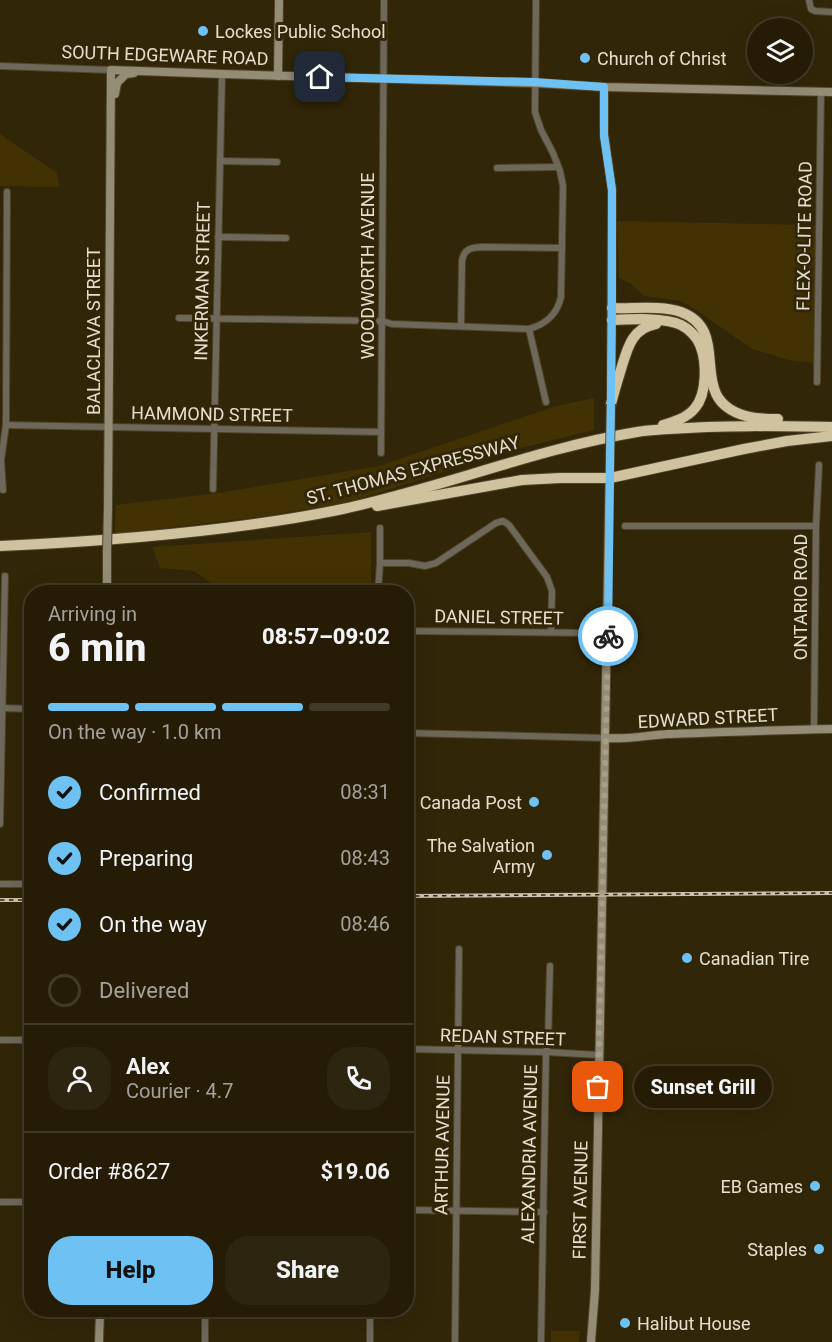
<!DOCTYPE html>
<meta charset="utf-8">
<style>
body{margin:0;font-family:Roboto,sans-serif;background:#2e2510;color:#f1f3f6;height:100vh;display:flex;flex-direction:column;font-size:22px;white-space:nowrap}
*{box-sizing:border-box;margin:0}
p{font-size:20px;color:#a4a19b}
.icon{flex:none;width:33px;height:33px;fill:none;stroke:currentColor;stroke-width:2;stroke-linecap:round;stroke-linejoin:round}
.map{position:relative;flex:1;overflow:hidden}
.panel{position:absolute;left:24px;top:585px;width:390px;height:732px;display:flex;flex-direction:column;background:#261c06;border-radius:24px;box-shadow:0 6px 24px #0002,0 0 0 2px #423a28}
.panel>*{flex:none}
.tools{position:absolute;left:747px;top:18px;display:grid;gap:12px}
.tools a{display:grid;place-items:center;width:66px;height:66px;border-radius:50%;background:#261c06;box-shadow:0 6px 24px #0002,0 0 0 2px #423a28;font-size:30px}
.pin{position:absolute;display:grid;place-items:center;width:51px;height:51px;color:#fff;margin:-26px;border-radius:12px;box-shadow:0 3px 9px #0006}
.courier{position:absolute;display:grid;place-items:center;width:60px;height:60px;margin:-30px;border:4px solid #6ec2f3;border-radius:50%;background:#fff;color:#222;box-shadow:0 2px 8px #0007}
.bubble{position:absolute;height:42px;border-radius:21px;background:#261c06;box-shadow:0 6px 24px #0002,0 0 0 2px #423a28;font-size:20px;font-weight:800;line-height:42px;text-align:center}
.summary em{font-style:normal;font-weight:800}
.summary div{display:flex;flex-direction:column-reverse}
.summary{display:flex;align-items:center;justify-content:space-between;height:102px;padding:0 24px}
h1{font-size:39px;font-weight:800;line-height:45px}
.bar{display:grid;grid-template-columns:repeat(4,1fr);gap:9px 6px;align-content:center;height:72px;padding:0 24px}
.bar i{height:8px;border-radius:4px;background:#423a28}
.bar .current{background:#6ec2f3}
.bar p{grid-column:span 4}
.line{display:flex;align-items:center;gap:15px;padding:0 24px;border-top:2px solid #423a28}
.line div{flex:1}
.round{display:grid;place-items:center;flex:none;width:63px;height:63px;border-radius:24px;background:#2e2510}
ol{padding:0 24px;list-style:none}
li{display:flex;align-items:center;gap:18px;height:66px}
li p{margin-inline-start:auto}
li .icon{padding:6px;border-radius:50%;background:#6ec2f3;color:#111;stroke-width:4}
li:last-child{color:#a4a19b}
li i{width:33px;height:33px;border:3px solid #423a28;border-radius:50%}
.primary-button{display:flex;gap:12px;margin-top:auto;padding:12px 24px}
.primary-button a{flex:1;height:69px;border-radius:24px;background:#6ec2f3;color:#111;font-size:24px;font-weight:800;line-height:69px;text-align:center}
.primary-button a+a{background:#2e2510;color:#f1f3f6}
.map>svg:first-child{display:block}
</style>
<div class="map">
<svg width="832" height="1342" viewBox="0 0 832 1342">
<rect width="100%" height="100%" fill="#322608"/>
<g fill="#423103">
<polygon points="0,134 57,173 59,187 0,186"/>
<polygon points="617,221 816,225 814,363 789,360 752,349 695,309 680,301 644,296 630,283 619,278"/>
<polygon points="594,398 594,430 517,449 349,502 259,517 115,534 116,505 218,493 379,466 553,407"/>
<polygon points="371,532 371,592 337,592 337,590 217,587 194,571 160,568 152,547"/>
<polygon points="551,1331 580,1331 579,1342 551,1342"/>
</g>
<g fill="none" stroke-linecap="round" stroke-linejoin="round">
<defs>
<g id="street">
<polyline points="809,0 811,9 815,11 832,12"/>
<polyline points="0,66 111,70"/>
<polyline points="220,161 277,162"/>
<polyline points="497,168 558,167"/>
<polyline points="218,237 286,238"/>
<path d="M179 318 382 321 392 324 529 329C546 324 557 315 561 297L563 186 560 171 553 153 541 130 535 112 536 0"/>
<path d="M461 326 462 261C464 249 470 248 481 247L562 248"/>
<polyline points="529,329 546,402"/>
<polyline points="817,382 821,91"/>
<polyline points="6,425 381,432"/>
<polyline points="381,453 384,0"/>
<polyline points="213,489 222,74"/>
<polyline points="3,490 1,460 6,425 7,192"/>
<polyline points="625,526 816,526"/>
<polyline points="380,563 409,563 425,566 436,563 496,523 503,521 509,525 547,577 552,591 551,632"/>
<polyline points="378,592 380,563 380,528"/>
<polyline points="406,631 591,633"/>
<polyline points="0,708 32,709"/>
<polyline points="814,730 816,526 819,465"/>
<polyline points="406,733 605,738"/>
<polyline points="0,824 5,576"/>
<polyline points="0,884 32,884"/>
<polyline points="0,1040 32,1040"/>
<polyline points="406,1049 546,1052 599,1055"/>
<polyline points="0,1202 32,1202"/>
<polyline points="406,1210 544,1212"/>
<polyline points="205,1310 205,1342"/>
<polyline points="370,1342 370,1310"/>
<polyline points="455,1342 459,949"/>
<polyline points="541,1342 546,1052 548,1043 550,966"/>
</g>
<g id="secondary">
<polyline points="278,76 279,0"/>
<polyline points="604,87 604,134 612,190 611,395"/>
<polyline points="115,94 117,83 126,74 134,73"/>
<polyline points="108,508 111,70 222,74 535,83 604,87 832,92"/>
<polyline points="107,592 107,551"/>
<path d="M605 738C627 740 648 735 669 734 724 732 778 730 832 729"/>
<polyline points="99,1342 100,1310"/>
<path d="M591 1342 595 1290C600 1011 606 732 610 453"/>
</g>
<g id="highway">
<path d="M612 308C632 309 661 305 681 312 735 332 683 399 746 416 756 419 767 419 778 419"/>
<path d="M612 320C630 319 665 317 681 325 689 329 697 337 700 345 707 362 707 394 695 408 687 418 674 422 663 425"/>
<path d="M611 404C614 392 618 379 622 366 628 346 633 328 656 324"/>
<polyline points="377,506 522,480 560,478 610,478 744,449 787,441 832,436"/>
<path d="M0 546C112 541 228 532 338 510 439 489 535 449 637 432 647 430 658 430 669 429 723 425 777 426 832 427"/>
</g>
</defs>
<use href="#street" stroke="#4f4428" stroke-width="8"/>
<use href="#secondary" stroke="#4f4428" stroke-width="10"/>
<use href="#highway" stroke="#4f4428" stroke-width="12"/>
<use href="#street" stroke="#6e685a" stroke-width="6"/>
<use href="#secondary" stroke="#958c76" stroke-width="8"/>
<use href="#highway" stroke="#d0c19f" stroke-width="10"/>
<defs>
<g id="rail">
<polyline points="406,896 832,893"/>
<polyline points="0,900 32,900"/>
</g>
</defs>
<use href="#rail" stroke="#cbc3b0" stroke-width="4"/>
<use href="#rail" stroke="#322608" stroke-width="1.5" stroke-dasharray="4.5" stroke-linecap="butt"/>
<defs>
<g id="secondary-bridge">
<polyline points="610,453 611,404"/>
<polyline points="107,551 108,508"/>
</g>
</defs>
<use href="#secondary-bridge" stroke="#4f4428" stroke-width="10" stroke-linecap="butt"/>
<use href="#secondary-bridge" stroke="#958c76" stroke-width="8"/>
</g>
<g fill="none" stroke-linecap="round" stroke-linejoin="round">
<polyline stroke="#a79e89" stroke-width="6" stroke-dasharray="0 10.8" points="598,1087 608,636"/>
<polyline stroke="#6ec2f3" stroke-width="8" points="320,77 535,82 604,87 604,136 612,190 612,308 608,636"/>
</g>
<g fill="#6ec2f3" stroke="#322608" stroke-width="2">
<circle cx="203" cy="31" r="6"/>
<circle cx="585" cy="58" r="6"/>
<circle cx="534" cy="802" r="6"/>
<circle cx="547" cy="855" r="6"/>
<circle cx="687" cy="958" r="6"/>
<circle cx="815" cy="1186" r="6"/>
<circle cx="819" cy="1249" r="6"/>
<circle cx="625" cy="1323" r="6"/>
</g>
<g text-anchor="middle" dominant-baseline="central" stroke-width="6" stroke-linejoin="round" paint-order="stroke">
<g font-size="18" fill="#e6dfce" stroke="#322608" text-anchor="start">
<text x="215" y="31">Lockes Public School</text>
<text x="597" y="58">Church of Christ</text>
<text x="522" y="802" text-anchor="end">Canada Post</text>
<text x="535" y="845" text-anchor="end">The Salvation<tspan x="535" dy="21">Army</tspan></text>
<text x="699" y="958">Canadian Tire</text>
<text x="803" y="1186" text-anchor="end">EB Games</text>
<text x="807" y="1249" text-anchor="end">Staples</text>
<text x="637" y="1323">Halibut House</text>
</g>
<g font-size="18" fill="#e6dfce" stroke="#322608">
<text transform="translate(165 55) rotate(2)">SOUTH EDGEWARE ROAD</text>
<text transform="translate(804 236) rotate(-89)">FLEX-O-LITE ROAD</text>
<text transform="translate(367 266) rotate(-90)">WOODWORTH AVENUE</text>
<text transform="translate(202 281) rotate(-89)">INKERMAN STREET</text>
<text transform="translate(93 331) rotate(-90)">BALACLAVA STREET</text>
<text transform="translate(212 414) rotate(1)">HAMMOND STREET</text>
<text transform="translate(413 470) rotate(-15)">ST. THOMAS EXPRESSWAY</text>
<text transform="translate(800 597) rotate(-90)">ONTARIO ROAD</text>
<text transform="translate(499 617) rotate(1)">DANIEL STREET</text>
<text transform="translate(708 718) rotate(-3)">EDWARD STREET</text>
<text transform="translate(503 1037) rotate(2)">REDAN STREET</text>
<text transform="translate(442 1145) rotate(-89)">ARTHUR AVENUE</text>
<text transform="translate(529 1154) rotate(-89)">ALEXANDRIA AVENUE</text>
<text transform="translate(580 1200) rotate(-89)">FIRST AVENUE</text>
</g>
</g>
</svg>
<div class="tools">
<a><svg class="icon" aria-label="layers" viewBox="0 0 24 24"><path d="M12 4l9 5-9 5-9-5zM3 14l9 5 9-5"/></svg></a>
</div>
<div class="pin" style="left:598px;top:1087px;background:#ea580c"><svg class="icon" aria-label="bag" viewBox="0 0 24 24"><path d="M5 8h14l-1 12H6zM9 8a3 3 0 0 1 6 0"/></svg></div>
<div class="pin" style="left:320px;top:77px;background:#1f2937"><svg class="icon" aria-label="home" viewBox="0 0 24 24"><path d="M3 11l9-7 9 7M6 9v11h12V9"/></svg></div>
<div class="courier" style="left:608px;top:636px"><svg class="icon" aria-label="bike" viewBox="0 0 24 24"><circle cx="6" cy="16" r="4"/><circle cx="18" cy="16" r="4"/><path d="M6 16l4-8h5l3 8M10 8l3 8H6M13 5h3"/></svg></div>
<div class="bubble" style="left:634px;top:1066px;width:138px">Sunset Grill</div>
<section class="panel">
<div class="summary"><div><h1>6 min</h1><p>Arriving in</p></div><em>08:57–09:02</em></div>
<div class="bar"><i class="current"></i><i class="current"></i><i class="current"></i><i></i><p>On the way · 1.0 km</p></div>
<ol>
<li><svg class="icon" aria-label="check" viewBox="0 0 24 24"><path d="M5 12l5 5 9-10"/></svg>Confirmed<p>08:31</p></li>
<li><svg class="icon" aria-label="check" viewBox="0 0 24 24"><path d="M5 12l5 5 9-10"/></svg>Preparing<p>08:43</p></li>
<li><svg class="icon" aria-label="check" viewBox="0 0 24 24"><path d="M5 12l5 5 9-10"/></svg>On the way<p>08:46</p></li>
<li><i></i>Delivered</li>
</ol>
<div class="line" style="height:108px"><a class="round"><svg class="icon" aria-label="person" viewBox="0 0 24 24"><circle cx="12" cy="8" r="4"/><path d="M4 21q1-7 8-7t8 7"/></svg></a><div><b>Alex</b><p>Courier · 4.7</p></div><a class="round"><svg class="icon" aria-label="phone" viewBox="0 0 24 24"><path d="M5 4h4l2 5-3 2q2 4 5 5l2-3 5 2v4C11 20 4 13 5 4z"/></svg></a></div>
<div class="line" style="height:78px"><div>Order #8627</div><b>$19.06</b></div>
<div class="primary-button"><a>Help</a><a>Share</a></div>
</section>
</div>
